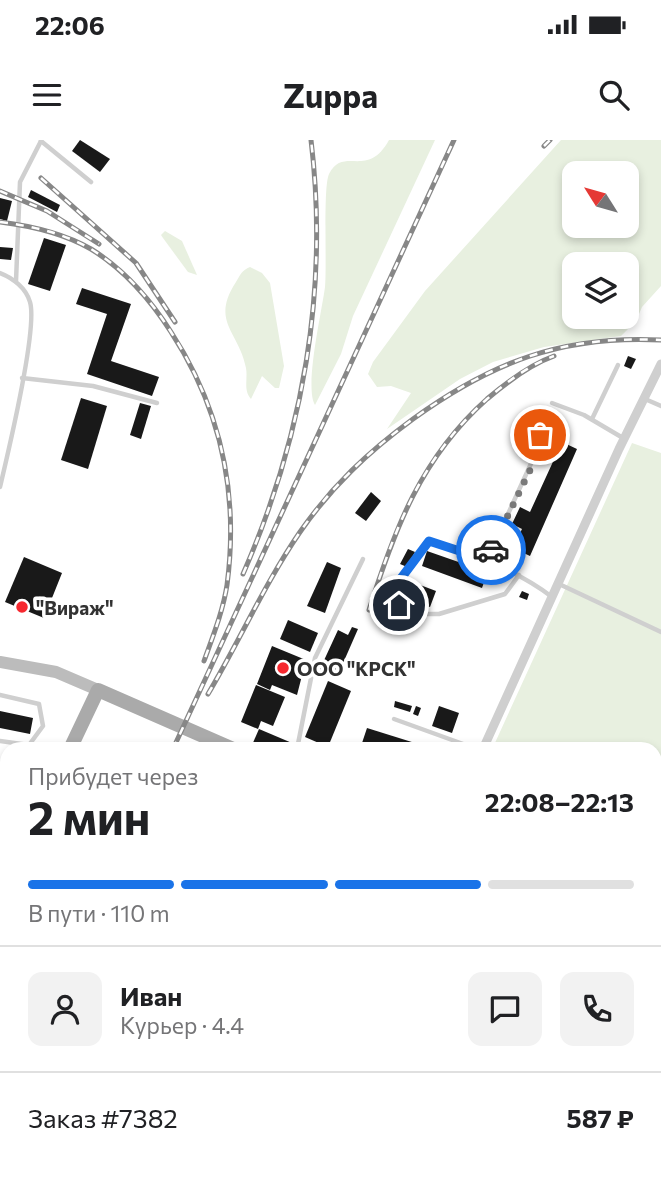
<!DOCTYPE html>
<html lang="ru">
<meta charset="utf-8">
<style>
body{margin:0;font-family:Commissioner,sans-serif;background:#f2f2f2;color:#202124;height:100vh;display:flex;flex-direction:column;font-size:26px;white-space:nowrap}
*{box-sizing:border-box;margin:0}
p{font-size:23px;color:#757577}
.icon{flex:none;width:38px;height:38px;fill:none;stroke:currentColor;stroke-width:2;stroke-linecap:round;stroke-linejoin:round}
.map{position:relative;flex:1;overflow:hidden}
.side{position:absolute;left:0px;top:602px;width:662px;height:436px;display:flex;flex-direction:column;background:#fff;border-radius:21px 21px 0 0;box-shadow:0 4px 10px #0003}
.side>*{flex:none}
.needle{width:46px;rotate:307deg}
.buttons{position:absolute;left:562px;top:21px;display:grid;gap:14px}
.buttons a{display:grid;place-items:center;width:77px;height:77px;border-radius:14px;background:#fff;box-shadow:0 4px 10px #0003;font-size:35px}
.pin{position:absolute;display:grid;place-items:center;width:60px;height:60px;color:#fff;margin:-30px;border:4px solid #fff;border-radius:50%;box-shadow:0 2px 7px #0007}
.courier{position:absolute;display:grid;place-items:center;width:70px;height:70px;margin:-35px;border:5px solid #1a73e8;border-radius:50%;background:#fff;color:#222;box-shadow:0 2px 9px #0007}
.summary em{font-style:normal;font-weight:700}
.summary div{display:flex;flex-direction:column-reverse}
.summary{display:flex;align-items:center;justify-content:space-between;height:119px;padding:0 28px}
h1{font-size:46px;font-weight:700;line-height:52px}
.bar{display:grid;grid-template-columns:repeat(4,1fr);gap:10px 7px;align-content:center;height:84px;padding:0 28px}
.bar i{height:9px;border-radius:5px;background:#e0e0e0}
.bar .current{background:#1a73e8}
.bar p{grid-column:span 4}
.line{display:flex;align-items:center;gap:18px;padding:0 28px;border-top:2px solid #e0e0e0}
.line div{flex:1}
.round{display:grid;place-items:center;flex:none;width:74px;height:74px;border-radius:14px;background:#f2f2f2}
.status{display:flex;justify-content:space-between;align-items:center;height:49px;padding:0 35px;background:#fff;direction:ltr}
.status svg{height:19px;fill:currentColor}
header{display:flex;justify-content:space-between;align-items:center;height:91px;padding:0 28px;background:#fff;font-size:32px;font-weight:700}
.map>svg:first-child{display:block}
</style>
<div class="status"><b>22:06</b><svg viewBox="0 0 49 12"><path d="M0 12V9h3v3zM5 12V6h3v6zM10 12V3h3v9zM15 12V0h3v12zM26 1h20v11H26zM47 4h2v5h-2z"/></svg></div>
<header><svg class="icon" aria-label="menu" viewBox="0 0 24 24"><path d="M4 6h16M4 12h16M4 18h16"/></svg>Zuppa<svg class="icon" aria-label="search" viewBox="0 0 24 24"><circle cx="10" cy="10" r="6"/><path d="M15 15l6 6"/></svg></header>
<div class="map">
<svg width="661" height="1037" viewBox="0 0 661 1037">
<rect width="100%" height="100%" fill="#fff"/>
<g fill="#e8f0e0" fill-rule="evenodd">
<path d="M389 0H435L353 176 341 214 315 265C304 247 322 171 325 147 327 125 323 47 329 34 344 5 367 40 389 0Z"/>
<path d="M561 0H661V146L642 167 636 181 621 196 544 207 493 222 460 239 387 289 411 253 391 246 377 247 368 234 373 222 425 151ZM626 33V86H574V33ZM626 124V177H574V124Z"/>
<polygon points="165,91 182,101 197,135 188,132 163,98 161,95"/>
<path d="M250 127 262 133 270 143 284 226 279 248H275L262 236 251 259C243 250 248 239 246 228 239 191 210 182 236 142 240 135 242 130 250 127Z"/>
<polygon points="632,303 661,313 661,748 654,746 654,609 495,609 494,605"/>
</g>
<g fill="#191919">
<polygon points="80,0 110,19 100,32 72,11"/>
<polygon points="31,50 60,65 57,72 28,57"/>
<polygon points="0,58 12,61 7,81 0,79"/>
<polygon points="44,98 66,105 50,151 28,144"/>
<polygon points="0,107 13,108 11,120 0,119"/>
<polygon points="82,148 131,164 111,221 159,237 152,256 87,234 107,174 76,164"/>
<polygon points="628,216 636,219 631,229 624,226"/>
<polygon points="81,258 107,266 88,329 61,320"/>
<polygon points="140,263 151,266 141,299 130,295"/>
<polygon points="562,302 577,309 530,416 513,408 522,389 512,384 520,367 530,372"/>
<polygon points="371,352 381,361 366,381 355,373"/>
<polygon points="408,409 415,412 407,427 400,424"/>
<polygon points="427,411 470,426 471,422 489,428 482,448 422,426"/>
<polygon points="24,417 62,433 44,478 5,462"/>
<polygon points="327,422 341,428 325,473 307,466"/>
<polygon points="407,440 436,451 430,467 401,457"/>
<polygon points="522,451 529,454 527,460 519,457"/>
<polygon points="288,480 318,493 310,512 280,499"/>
<polygon points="352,487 358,489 337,537 320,529 338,490 348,495"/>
<polygon points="272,506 306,520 297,555 272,545 270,550 257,544"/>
<polygon points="328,541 351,551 328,607 305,597"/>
<polygon points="256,545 285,557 273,586 261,581 258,589 241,582"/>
<polygon points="395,561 412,566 410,572 394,567"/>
<polygon points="416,566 421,568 418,576 413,574"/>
<polygon points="439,566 459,573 452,593 432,586"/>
<polygon points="0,571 33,578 30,594 0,588"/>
<polygon points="367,588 431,608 431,609 360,609"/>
<polygon points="259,589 292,603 290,609 262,609 252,605"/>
<polygon points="0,637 7,641 0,662"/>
<polygon points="193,1031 230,1031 211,1037 195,1037"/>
</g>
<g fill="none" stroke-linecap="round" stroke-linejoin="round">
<g stroke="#cfcfcf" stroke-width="4.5">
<polyline points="41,1 91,42"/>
<path d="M0 133C13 138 26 148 30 162 38 189 8 313 0 347"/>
<polyline points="16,141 20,42 41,1"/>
<polyline points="22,238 93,246 157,263"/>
<polyline points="645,259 661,266"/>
<polyline points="552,263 584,275 623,298"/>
<polyline points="592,279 618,225"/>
<polyline points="493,407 503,425"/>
<polyline points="487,420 539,306 537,286 521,276"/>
<path d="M519 435 505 454 439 474H423L403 467 394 457C394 446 423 405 432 400 475 416 515 429 552 457"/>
<polyline points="559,444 661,492"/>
<polyline points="0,555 39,564 43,586 29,605 0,601"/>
<polyline points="394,579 477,609"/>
<polyline points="297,609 315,518 363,419"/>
<polyline points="654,959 661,946"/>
<polyline points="406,1037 412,1031"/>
<polyline points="559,1037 563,1031"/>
</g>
<g stroke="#cfcfcf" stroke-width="9">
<polyline points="483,609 619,309 661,224"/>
<polyline points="568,1031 625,1037"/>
<polyline points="348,1037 374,1031"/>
</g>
<polyline stroke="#bcbcbc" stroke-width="12" points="0,522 56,532 98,550"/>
<g stroke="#aaa" stroke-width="14">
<polyline points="70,609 98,550 233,609"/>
<polyline points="0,754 7,740"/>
<polyline points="654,756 661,759"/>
</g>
<defs>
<g id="rail">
<polyline points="544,6 550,0"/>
<polyline points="41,38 136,123 175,182"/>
<polyline points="0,51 47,71 99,104"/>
<path d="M0 82C32 86 63 93 91 109 125 130 150 159 171 192 221 269 239 354 227 445 223 471 213 496 204 521"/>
<path d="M243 434C303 297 329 149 311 0"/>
<path d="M369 470C395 388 421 318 487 259 507 242 529 225 554 216"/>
<path d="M208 554C240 500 265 443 300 392 332 346 368 312 413 279 492 222 562 195 661 200"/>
<polyline points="173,609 454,0"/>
<polyline points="0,943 6,933"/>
<polyline points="0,963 7,947"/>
<polyline points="0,986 7,971"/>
<polyline points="56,1037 59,1031"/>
<polyline points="89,1037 95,1031"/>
<polyline points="119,1037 131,1031"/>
<polyline points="233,1037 255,1031"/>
</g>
</defs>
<use href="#rail" stroke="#878787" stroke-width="5"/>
<use href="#rail" stroke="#fff" stroke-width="2.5" stroke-dasharray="8" stroke-linecap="butt"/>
</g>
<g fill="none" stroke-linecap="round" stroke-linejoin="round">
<polyline stroke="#7a7a7a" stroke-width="7" stroke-dasharray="0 12.6" points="491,410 535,320 540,295"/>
<polyline stroke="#1a73e8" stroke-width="9" points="399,465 394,457 396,445 429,401 487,420 491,410"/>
</g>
<g fill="#f6282f" stroke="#fff" stroke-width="2.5">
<circle cx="22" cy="467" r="7"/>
<circle cx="283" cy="528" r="7"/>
</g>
<g text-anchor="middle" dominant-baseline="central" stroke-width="7" stroke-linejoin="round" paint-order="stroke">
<g font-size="19" font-weight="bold" fill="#323232" stroke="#fff" text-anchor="start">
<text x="36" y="467">"Вираж"</text>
<text x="297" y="528">ООО "КРСК"</text>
</g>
</g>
</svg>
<div class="buttons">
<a><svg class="needle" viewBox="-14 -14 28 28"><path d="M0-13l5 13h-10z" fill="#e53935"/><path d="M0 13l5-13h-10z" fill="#757577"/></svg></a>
<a><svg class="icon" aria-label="layers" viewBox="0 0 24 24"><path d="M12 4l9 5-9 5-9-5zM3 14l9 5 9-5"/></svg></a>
</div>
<div class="pin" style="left:540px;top:295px;background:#ea580c"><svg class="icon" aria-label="bag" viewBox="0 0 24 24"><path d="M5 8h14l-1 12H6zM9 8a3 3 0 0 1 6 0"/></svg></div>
<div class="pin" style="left:399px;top:465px;background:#1f2937"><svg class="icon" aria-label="home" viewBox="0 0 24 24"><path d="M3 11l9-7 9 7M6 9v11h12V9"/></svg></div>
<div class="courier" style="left:491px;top:410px"><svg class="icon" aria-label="car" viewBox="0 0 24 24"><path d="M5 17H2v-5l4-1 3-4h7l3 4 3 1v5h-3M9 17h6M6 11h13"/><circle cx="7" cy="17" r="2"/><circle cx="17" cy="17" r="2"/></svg></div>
<section class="side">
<div class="summary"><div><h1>2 мин</h1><p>Прибудет через</p></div><em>22:08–22:13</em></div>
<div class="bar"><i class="current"></i><i class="current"></i><i class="current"></i><i></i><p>В пути · 110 m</p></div>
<div class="line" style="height:126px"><a class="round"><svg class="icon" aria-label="person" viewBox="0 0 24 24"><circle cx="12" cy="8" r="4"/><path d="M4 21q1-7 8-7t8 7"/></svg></a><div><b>Иван</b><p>Курьер · 4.4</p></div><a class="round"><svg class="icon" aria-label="chat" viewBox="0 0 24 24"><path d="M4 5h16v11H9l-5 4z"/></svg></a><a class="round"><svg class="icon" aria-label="phone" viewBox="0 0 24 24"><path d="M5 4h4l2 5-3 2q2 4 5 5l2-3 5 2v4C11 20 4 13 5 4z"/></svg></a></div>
<div class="line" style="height:91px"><div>Заказ #7382</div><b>587 ₽</b></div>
</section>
</div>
